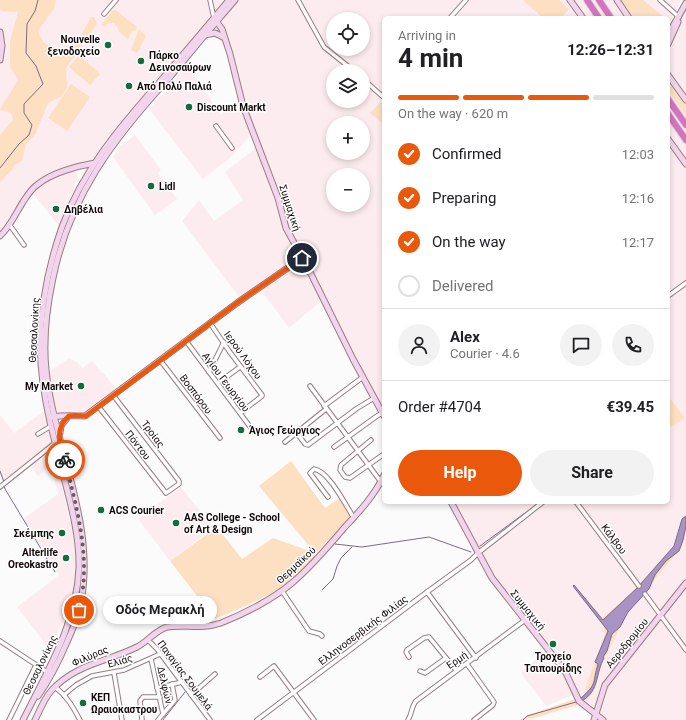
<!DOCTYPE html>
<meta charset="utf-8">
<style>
body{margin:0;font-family:Roboto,sans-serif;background:#f2f2f2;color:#202124;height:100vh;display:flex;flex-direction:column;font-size:15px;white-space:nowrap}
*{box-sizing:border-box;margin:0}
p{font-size:13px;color:#757577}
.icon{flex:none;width:22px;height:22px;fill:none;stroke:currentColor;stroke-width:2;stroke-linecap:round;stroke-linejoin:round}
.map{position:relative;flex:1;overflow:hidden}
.sheet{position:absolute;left:382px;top:16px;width:288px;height:488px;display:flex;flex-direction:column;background:#fff;border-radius:6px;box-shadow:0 2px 6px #0003}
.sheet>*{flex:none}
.tools{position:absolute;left:326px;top:12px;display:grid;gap:8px}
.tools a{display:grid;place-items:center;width:44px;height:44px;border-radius:50%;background:#fff;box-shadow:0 2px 6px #0003;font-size:20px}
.pin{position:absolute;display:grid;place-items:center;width:34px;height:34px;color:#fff;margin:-17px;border:2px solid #fff;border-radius:50%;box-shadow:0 1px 4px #0007}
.courier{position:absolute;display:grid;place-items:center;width:40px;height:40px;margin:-20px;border:3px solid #ea580c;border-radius:50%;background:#fff;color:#222;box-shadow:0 1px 5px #0007}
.bubble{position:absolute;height:28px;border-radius:14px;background:#fff;box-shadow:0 2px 6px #0003;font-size:13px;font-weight:700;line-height:28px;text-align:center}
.overview em{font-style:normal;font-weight:700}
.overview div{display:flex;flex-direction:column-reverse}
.overview{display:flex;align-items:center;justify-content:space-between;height:68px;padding:0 16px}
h1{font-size:26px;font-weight:700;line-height:30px}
.bar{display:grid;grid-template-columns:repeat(4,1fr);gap:6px 4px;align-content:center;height:48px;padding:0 16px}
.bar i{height:5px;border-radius:3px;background:#e0e0e0}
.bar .active{background:#ea580c}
.bar p{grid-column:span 4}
.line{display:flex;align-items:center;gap:10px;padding:0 16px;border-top:1px solid #e0e0e0}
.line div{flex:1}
.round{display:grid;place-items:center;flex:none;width:42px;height:42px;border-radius:21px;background:#f2f2f2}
ol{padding:0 16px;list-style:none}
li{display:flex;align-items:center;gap:12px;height:44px}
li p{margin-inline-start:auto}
li .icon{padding:4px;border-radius:50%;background:#ea580c;color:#fff;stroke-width:4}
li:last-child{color:#757577}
li i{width:22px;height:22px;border:2px solid #e0e0e0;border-radius:50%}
.action{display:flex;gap:8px;margin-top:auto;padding:8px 16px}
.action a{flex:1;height:46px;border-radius:24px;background:#ea580c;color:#fff;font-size:16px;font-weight:700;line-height:46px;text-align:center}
.action a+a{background:#f2f2f2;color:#202124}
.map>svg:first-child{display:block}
</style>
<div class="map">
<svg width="686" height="720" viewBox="0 0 686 720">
<rect width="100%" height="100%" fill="#fbfbfb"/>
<g fill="#fdecef" fill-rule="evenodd">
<path d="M0 0H681L668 26V18H384V412L351 349 313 272 288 229 228 55 212 26 138 109 98 161 40 178 26 193 8 223 0 230ZM333 19H363V49H333ZM333 71H363V101H333ZM333 123H363V153H333ZM333 175H363V205H333Z"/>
<polygon points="686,10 686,720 607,720 583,701 580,696 572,675 501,584 485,560 454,502 668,502 668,48"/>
<polygon points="188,65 221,115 240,100 252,133 231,157 203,179 149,109"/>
<polygon points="135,135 161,170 158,173 177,199 155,215 113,157 120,147"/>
<polygon points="256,148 269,182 284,229 322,300 289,328 258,286 239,297 182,221 199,200 214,221 243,200 225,172"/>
<polygon points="71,170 77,173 78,177 59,226 32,192 41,182"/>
<polygon points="69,358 78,363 83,368 92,361 102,373 104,373 116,390 87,413 63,414 56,410 49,372"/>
<polygon points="44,411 73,534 76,564 74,586 66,618 49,648 17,607 59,575 23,519 58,494 51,466 38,476 30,465 4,485 0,474 0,415 14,433"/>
<polygon points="181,487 213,528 170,561 138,519"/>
<polygon points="545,651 561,670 573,695 546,706 521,673"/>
</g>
<g fill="#fddfc2">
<path d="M0 0H56L54 9 40 28 39 34 44 43 61 51 68 50C77 40 85 30 91 17H94L97 24 66 68 67 88 62 96 48 103 36 133 26 145 22 161 14 165 13 169 0 182V135L13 120 11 113 0 110V109L18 80 10 67V41L18 12 2 11 0 9Z"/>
<polygon points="523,0 559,0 569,9 561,18 543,18"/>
<polygon points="619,0 643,0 665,18 631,18"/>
<polygon points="114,9 137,27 135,31 132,31 128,39 119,32 118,28 114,23 108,23 105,27 101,25"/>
<polygon points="139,29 146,36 137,53 131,50"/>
<polygon points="79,55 100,74 90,85 69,67"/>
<polygon points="668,77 686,106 686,116 668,90"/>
<polygon points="71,84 90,97 67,131 48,118"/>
<polygon points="384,99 384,125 370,113"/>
<polygon points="668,396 685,418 668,429"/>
<path d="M291 461 325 508 340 498 352 517 316 553C314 558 310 562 306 566 282 592 248 605 215 619L170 561 217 527 242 559 273 538 315 553 259 486Z"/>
<polygon points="686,516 686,532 682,548 658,575 644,594 628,611 602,664 595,687 589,698 585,689 605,634 602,618 638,588 675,546"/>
<path d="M575 699 578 703 577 706C557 709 538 720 519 720L531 714Z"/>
</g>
<path fill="#a993c3" stroke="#7c6a8c" d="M686 516V526L683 540 679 551 666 561 655 575 649 589 628 612 620 627 612 634 607 651 603 657 604 658C595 674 600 690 582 701L581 698C598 683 592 683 598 664L595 662 608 631 573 586 574 585 603 620 637 588 674 546 682 519Z"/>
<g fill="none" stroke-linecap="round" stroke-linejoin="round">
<g stroke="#7c6a8c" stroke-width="1">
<polyline points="680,20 686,8"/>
<polyline points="0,168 19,144 29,135 32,125 24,113 24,104 43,84 36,66 26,53 27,24 35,11 38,0"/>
<polyline points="0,471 4,482"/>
<polyline points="4,485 5,489 55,572"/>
<polyline points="335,544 362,547 429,537 471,552"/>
<polyline points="480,546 540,502"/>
<polyline points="322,590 333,579 337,566 341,558 352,547"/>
<polyline points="163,720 185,692"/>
<polyline points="523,720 527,716 576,702"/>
</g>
<defs>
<g id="street">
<polyline points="210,0 214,18"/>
<polyline points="298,0 324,47 354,71"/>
<polyline points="660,0 679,17"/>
<polyline points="104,14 116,0"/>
<polyline points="450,18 466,0"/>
<polyline points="363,79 382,96 384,93"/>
<polyline points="216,126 232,148"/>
<polyline points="9,224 24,245"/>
<polyline points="668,296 686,283"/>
<polyline points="210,323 229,351 262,395 262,396 240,413"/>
<polyline points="186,341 254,432"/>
<polyline points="160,360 220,438"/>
<polyline points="209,372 224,342"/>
<polyline points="218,383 240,367"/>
<polyline points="310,386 381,482"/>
<polyline points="98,406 166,493 179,484 179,481 113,395"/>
<polyline points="324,406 363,377"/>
<polyline points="296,432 305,444 308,445 356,409 374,398"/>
<polyline points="38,434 51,426"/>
<polyline points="371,440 341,465 340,470 345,477 350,478 384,454"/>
<polyline points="285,442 326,409"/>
<polyline points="334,447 377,416 382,413"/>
<polyline points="0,487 55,443"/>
<path d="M328 497 310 473 314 469C329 471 346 506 354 518"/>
<polyline points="576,502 639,586"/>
<polyline points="282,591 309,631 320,634 322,636"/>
<polyline points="427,592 476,658"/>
<polyline points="645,594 686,650"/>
<polyline points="148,640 157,649 210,720"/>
<polyline points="0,641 47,672"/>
<polyline points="409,657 406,652 407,650 424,638 429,637 456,670"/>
<polyline points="151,659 163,714"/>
<polyline points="467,664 494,702 493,705 474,720"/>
<polyline points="420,671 425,673 446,658"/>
<polyline points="114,673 122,720"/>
<polyline points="260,677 274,666 314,720"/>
<path d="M55 687C67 696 73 707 80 720"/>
<polyline points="157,688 182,682"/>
<polyline points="64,695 76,685 92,676 124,670 160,654"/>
<polyline points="191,695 215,674"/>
<polyline points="9,720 36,665"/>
<polyline points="142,720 140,701 143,697 160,697"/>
<polyline points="158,720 175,700 172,684"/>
<polyline points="257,720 427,592 471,560 478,553 543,502"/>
<path d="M408 720C412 714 411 707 416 701L525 620"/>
</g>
<g id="secondary">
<polyline points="570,0 583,18"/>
<polyline points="617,0 629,18"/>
<polyline points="216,21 222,29 230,54 243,106 278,198 286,228 311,274 353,359 384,416"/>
<polyline points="0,32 2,46 0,60"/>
<polyline points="205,35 215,33 223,37"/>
<polyline points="668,35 686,3"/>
<polyline points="668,44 678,22"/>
<polyline points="668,75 686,100"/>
<polyline points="668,139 686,164"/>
<path d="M0 236C10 227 16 213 23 202 27 196 31 189 37 185 51 173 77 166 95 163"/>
<path d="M52 417C63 415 74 416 85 416L237 303 302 258"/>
<polyline points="60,433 61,426 67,418"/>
<polyline points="451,502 492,578 565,671 579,701 603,720"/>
<path d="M38 696C50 679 59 661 67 642 73 629 78 616 81 602 96 523 54 447 46 370 43 341 47 306 53 278 70 195 114 138 170 77 182 63 193 49 205 35 215 23 225 12 235 0"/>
<path d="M23 720C47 672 77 623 79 568 80 528 65 485 56 446 49 420 43 392 41 364 38 318 47 270 62 227 82 172 119 128 157 85 181 57 205 29 229 0"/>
<path d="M35 720C40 710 44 699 51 691 75 664 107 662 137 647 147 642 156 630 167 627 185 624 201 630 221 623 244 614 273 599 292 583 311 567 328 547 344 528 359 512 375 495 384 475"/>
<polyline points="594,720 605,685 686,583"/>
</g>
<g id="highway">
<polyline points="587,0 599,18"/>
<polyline points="599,0 611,18"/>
<polyline points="668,99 686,125"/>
<polyline points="668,114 686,140"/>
</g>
</defs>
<use href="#street" stroke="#987d82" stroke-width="5.5"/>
<use href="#secondary" stroke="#987d82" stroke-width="7"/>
<use href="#highway" stroke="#d9d8d8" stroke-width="8"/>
<use href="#street" stroke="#fff" stroke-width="3.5"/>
<use href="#secondary" stroke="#f2d5ec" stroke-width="5"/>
<use href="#highway" stroke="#d474c0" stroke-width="6"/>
</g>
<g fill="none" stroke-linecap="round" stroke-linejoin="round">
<path stroke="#645e5f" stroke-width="4" stroke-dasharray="0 7.2" d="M65 460C77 510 92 559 79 610"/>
<path stroke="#ea580c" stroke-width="5" d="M65 460C61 447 55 432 65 420 66 419 68 417 69 416 74 415 81 416 86 416L237 303 302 258"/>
</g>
<g fill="#126c40" stroke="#fff" stroke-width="1.5">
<circle cx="108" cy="45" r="4"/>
<circle cx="141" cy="61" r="4"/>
<circle cx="129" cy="86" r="4"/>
<circle cx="189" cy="107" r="4"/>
<circle cx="151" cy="186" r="4"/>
<circle cx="56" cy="209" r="4"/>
<circle cx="81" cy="386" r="4"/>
<circle cx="241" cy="430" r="4"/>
<circle cx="101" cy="510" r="4"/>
<circle cx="176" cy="523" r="4"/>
<circle cx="62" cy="533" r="4"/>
<circle cx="66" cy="558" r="4"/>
<circle cx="553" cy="644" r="4"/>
<circle cx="83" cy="703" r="4"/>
</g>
<g text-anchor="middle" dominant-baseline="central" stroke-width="3" stroke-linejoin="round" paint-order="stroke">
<g font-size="10" font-weight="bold" fill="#13090b" stroke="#fff" text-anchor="start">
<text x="100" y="39" text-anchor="end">Nouvelle<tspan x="100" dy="12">ξενοδοχείο</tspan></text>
<text x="149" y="55">Πάρκο<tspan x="149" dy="12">Δεινοσαύρων</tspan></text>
<text x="137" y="86">Από Πολύ Παλιά</text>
<text x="197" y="107">Discount Markt</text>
<text x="159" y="186">Lidl</text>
<text x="64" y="209">Δηβέλια</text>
<text x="73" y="386" text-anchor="end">My Market</text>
<text x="249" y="430">Άγιος Γεώργιος</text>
<text x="109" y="510">ACS Courier</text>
<text x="184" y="517">AAS College - School<tspan x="184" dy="12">of Art &amp; Design</tspan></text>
<text x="54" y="533" text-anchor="end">Σκέμπης</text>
<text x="58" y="552" text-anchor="end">Alterlife<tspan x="58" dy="12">Oreokastro</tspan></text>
<text x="553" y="656" text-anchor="middle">Τροχείο<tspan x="553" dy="12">Τσιπουρίδης</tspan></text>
<text x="91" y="697">ΚΕΠ<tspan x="91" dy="12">Ωραιοκαστρου</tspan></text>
</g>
<g font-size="10" fill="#13090b" stroke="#fff">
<text transform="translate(290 208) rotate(72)">Συμμαχική</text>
<text transform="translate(34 330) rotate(-87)">Θεσσαλονίκης</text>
<text transform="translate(243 355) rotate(54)">Ιερού Λόχου</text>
<text transform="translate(226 382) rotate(53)">Αγίου Γεωργίου</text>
<text transform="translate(196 394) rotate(53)">Βοσπόρου</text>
<text transform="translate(153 434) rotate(53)">Τροίας</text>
<text transform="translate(138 445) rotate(52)">Πόντου</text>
<text transform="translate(614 539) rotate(53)">Κάλβου</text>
<text transform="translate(296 565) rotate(-43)">Θερμαϊκού</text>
<text transform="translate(528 610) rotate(51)">Συμμαχική</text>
<text transform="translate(363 630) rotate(-37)">Ελληνοσερβικής Φιλίας</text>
<text transform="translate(627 643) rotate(-51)">Αεροδρομίου</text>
<text transform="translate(90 656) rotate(-23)">Φιλύρας</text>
<text transform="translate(457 660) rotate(-34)">Ερμή</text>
<text transform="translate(120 661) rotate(-16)">Ελιάς</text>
<text transform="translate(40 665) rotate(-64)">Θεσσαλονίκης</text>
<text transform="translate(185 675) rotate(53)">Παναγίας Σουμελά</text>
<text transform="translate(165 685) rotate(77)">Δελφών</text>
</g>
</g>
</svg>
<div class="tools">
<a><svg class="icon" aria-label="locate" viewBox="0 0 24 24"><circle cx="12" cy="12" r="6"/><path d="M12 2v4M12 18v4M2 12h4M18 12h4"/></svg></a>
<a><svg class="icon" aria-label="layers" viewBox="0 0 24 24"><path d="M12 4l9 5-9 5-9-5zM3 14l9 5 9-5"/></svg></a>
<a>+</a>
<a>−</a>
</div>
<div class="pin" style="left:79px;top:610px;background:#ea580c"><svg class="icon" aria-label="bag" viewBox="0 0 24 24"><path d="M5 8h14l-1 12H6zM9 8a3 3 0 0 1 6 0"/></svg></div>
<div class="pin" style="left:302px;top:258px;background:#1f2937"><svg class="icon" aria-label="home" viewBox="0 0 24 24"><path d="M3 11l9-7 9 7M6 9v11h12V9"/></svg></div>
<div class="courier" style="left:65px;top:460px"><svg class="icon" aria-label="bike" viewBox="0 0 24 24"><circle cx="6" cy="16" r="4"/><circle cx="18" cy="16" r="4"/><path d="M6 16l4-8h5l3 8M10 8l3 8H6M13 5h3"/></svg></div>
<div class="bubble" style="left:103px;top:596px;width:114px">Οδός Μερακλή</div>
<section class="sheet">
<div class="overview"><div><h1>4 min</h1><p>Arriving in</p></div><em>12:26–12:31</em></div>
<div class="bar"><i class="active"></i><i class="active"></i><i class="active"></i><i></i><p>On the way · 620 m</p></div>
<ol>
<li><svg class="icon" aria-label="check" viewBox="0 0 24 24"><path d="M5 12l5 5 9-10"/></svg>Confirmed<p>12:03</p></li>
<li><svg class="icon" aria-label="check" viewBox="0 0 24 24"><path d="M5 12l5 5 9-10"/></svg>Preparing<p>12:16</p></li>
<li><svg class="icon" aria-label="check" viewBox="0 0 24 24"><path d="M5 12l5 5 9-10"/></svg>On the way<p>12:17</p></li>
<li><i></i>Delivered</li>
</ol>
<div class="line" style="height:72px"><a class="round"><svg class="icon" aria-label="person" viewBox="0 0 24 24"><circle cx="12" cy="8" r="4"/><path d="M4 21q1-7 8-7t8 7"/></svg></a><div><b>Alex</b><p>Courier · 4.6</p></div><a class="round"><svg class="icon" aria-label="chat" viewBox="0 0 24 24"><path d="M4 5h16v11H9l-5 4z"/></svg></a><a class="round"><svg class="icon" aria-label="phone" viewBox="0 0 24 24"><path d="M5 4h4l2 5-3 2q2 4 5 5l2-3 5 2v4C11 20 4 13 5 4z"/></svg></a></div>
<div class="line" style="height:52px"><div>Order #4704</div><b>€39.45</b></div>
<div class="action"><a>Help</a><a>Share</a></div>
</section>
</div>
